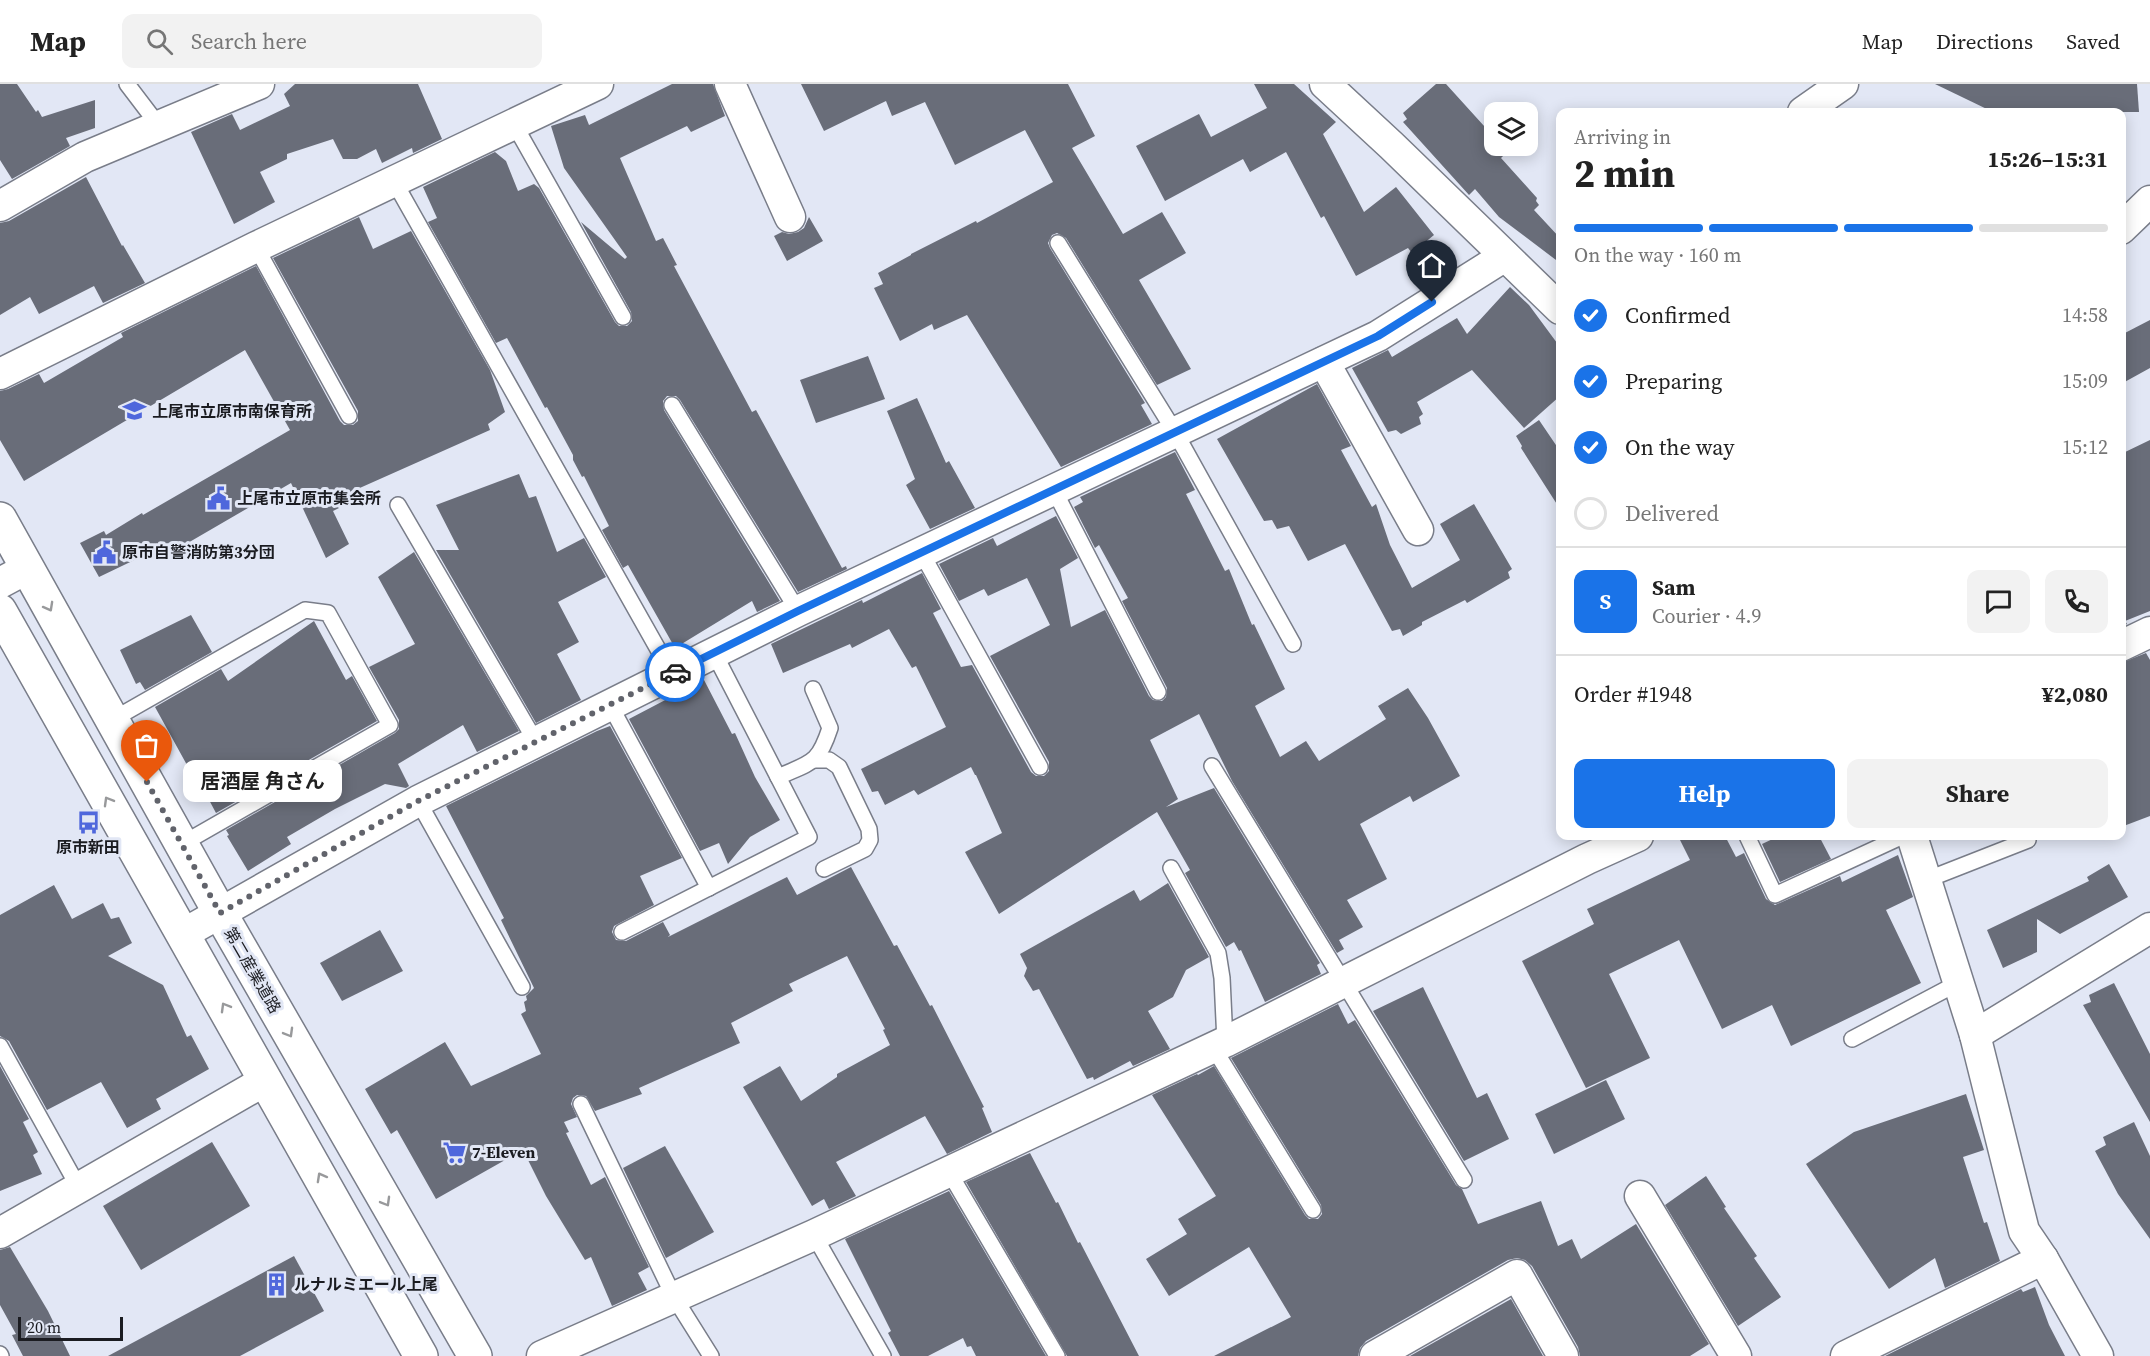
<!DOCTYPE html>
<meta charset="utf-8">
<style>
body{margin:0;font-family:"Source Serif 4","Noto Sans JP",serif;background:#f2f2f2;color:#222;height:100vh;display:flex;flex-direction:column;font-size:22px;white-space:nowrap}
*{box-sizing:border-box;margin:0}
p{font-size:20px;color:#767676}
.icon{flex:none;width:33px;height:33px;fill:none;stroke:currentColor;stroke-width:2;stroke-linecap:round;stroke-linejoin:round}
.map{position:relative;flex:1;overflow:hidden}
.details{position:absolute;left:1556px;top:24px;width:570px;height:732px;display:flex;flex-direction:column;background:#fff;border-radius:12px;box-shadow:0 3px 15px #0003}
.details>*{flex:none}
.buttons{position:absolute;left:1484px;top:18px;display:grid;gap:12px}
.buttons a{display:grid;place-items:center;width:54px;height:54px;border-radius:12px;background:#fff;box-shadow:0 3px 15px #0003;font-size:30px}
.scale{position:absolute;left:18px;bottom:15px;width:105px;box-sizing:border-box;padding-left:6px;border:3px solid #1b1c21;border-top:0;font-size:16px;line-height:21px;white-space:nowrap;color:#1b1c21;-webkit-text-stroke:4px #e2e7f5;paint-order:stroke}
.pin{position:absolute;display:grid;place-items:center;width:51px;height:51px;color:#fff;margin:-62px -26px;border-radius:50% 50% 50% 0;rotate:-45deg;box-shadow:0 0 6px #0007}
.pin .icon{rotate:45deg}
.courier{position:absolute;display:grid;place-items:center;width:60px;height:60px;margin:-30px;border:4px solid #1a73e8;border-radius:50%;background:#fff;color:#222;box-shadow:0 2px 8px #0007}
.bubble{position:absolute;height:42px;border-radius:12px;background:#fff;box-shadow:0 3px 15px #0003;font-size:20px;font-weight:700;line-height:42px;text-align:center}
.summary em{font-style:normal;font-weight:700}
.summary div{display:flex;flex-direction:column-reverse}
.summary{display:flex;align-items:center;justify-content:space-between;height:102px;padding:0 18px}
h1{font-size:39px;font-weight:700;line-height:45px}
.bar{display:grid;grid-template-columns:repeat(4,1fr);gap:9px 6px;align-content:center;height:72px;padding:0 18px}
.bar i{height:8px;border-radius:4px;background:#e0e0e0}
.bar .current{background:#1a73e8}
.bar p{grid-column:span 4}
.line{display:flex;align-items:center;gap:15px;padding:0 18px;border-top:2px solid #e0e0e0}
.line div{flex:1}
.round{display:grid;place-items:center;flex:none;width:63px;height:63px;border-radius:12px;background:#f2f2f2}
ol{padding:0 18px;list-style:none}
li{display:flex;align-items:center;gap:18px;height:66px}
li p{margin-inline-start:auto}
li .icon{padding:6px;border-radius:50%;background:#1a73e8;color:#fff;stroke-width:4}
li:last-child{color:#767676}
li i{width:33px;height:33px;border:3px solid #e0e0e0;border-radius:50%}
.button{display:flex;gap:12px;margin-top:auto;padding:12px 18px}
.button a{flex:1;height:69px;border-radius:12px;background:#1a73e8;color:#fff;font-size:24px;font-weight:700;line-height:69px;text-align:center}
.button a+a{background:#f2f2f2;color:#222}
header{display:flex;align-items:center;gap:36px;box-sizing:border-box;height:84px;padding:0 30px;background:#fff;border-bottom:2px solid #e0e0e0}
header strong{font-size:28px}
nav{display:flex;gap:33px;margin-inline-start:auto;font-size:21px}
.search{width:420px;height:54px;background:#f2f2f2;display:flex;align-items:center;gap:15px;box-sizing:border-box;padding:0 21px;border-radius:12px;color:#767676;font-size:22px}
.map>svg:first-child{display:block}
</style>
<header>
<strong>Map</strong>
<div class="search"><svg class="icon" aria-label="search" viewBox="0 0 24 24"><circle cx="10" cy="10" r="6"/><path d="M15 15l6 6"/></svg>Search here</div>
<nav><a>Map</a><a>Directions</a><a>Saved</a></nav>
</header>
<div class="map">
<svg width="2150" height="1272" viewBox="0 0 2150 1272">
<rect width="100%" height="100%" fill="#e2e7f5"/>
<g fill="#696d79">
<polygon points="0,0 17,0 36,28 38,26 42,33 95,16 95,44 66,54 70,62 12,95 0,76"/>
<polygon points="295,0 418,0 442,55 413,69 412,64 382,79 376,65 357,75 343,75 333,55 287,70 287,75 260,88 275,118 234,140 191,48 232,30 240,46 290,22 284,10"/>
<polygon points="672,0 713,0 725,32 691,48 687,42 620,74 656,157 663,154 677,181 674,182 752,328 756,326 842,484 846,482 847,485 798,508 680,316 676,312 667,312 663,317 664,326 780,517 757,528 752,517 675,564 628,481 623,484 602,446 609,442 584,392 582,393 573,376 573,371 547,323 545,324 507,254 496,259 428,138 437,134 423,103 495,68 506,77 518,107 534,100 539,104 615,238 619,242 627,242 632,237 631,228 581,138 625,175 627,173 564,84 551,42 585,31 589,41"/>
<polygon points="801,0 1068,0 1095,52 1072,64 1123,150 1162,128 1186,169 1139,196 1191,285 1157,301 1066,154 1057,149 1052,151 1048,159 1050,164 1145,319 1141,321 1152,340 1061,383 967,231 934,246 932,240 900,257 874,204 883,200 878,189 911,171 911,170 976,137 977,139 1053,98 1025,46 955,81 925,18 892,32 886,17 824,47"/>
<polygon points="1254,0 1294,0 1336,38 1323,50 1364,128 1396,103 1434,151 1412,169 1408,164 1356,192 1324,132 1321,134 1286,68 1250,88 1243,75 1165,117 1136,62 1199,30 1211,53 1267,24"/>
<polygon points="1436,0 1446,0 1494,53 1494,62 1501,62 1507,68 1501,74 1537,114 1536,117 1539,121 1534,126 1560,154 1560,179 1499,133 1475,105 1469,111 1403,38 1407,35 1403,29"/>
<polygon points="1935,0 2137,0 2139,28 1993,28"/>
<polygon points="86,93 122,162 123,161 145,199 103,219 94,202 39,230 30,213 0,231 0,139 9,137"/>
<polygon points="359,133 373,165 411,147 490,286 505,328 488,340 490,346 335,415 339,424 333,427 349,460 326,474 291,399 174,467 171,461 151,471 149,469 99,493 80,459 104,447 106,451 142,429 143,431 290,346 245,266 24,397 0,356 0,307 8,305 39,290 44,299 123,253 121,249 256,182 340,337 344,341 353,341 358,337 358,327 273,174"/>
<polygon points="809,133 823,157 787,177 774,152 782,148 789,150 798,148 804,144"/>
<polygon points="1510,203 1529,221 1560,263 1560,312 1524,344 1472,286 1417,318 1423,330 1419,333 1421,340 1401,350 1396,346 1388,348 1352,284 1388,266 1392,273 1457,234 1467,250"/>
<polygon points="2150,236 2150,284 2121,300 2121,251"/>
<polygon points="868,272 885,315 816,339 800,296"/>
<polygon points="1317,300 1351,362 1341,366 1372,423 1376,420 1390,461 1412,504 1460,476 1440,440 1474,420 1512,485 1508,488 1510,494 1467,519 1465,516 1422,538 1422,541 1403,552 1400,545 1392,547 1345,460 1308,477 1289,442 1277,445 1272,436 1264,437 1217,355"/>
<polygon points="917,314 946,379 949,377 975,424 930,445 906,401 915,395 887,327"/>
<polygon points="1539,336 1560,367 1560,425 1521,364 1522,362 1516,352"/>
<polygon points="2150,356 2150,527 2125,537 2127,540 2121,543 2121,370"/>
<polygon points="1175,368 1195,406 1186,410 1225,487 1229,485 1252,541 1254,540 1285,605 1255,622 1280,673 1306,657 1319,677 1386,635 1378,622 1408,604 1428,634 1460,692 1413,718 1410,712 1360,740 1387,795 1347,816 1363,843 1339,856 1344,865 1337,869 1232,697 1199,630 1150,656 1178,715 1166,723 1214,704 1320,879 1317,881 1321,890 1265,918 1241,866 1239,867 1234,858 1226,863 1185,789 1190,786 1157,728 999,830 965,768 1002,749 976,691 975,691 971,683 918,711 914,706 885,721 878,707 872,708 861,685 946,643 916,582 912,584 889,545 852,564 850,560 783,589 771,560 862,516 863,519 922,489 941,525 933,529 961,583 972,581 1031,688 1036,692 1044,692 1049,687 1049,678 990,572 1050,541 1027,494 988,512 984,505 959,517 939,480 993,454 997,462 1056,432 1078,474 1060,485 1071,543 1105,526 1149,612 1153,616 1162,617 1166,613 1167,604 1122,517 1128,514 1099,461 1095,464 1074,423 1083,418 1080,413"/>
<polygon points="519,390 529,414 536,412 557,468 584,454 606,493 558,518 579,558 557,570 581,616 536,639 436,466 459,466 436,421"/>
<polygon points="414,468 519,647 477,668 463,641 398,680 409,702 406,704 385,700 335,725 287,753 291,760 248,787 227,752 229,751 226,746 395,649 399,645 399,636 369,583 415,560 378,493"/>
<polygon points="191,531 212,568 145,606 140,598 136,600 120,566"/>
<polygon points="314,537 346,596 352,592 377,637 216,729 200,699 198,701 155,623 221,585 228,597"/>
<polygon points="2146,569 2150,576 2150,732 2121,743 2121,579"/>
<polygon points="703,594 732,650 735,649 755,693 780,736 750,753 728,780 719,759 700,767 629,635 671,613 669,611"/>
<polygon points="610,642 682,774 640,792 654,821 614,842 612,848 616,856 626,857 663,838 670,851 668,853 787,793 797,811 851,783 894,862 897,861 930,922 932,921 984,1023 982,1024 992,1048 947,1070 925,1032 836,1078 856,1112 829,1125 824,1115 812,1122 743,1003 780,982 801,1017 837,993 837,990 890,961 883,946 885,945 847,872 789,900 793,907 731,939 740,959 639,1004 642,1010 595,1027 586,1012 577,1011 573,1014 571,1020 577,1033 564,1038 569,1048 566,1049 591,1101 605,1093 649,1183 638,1189 647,1206 612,1222 591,1173 585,1176 546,1112 523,1066 436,1115 397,1046 391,1050 365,1005 445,958 471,1002 541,970 521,930 526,927 524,918 527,916 526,912 534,904 501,836 504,834 446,722 597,647"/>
<polygon points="1678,752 1725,752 1736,773 1744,769 1766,815 1775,821 1840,792 1842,798 1898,771 1913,813 1886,826 1921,899 1791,962 1772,921 1722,945 1679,856 1609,890 1650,974 1586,1004 1522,877 1594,840 1587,825 1690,776"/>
<polygon points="1779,752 1819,752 1831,775 1780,798 1762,760"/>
<polygon points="2109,780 2128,813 2060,850 2037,835 2037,868 2003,884 1987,846 2089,797 2087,793"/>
<polygon points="1168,799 1209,873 1186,886 1173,913 1148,927 1170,965 1133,982 1130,977 1094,996 1093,993 1087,995 1039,905 1033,907 1024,892 1027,884 1020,870 1134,806 1140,817"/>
<polygon points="54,801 72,835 103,819 111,835 119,833 132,859 108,872 163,901 187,953 191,951 209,985 156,1015 161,1025 127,1044 101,998 47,1026 9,957 0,952 0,831"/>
<polygon points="380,846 403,887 342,917 320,879"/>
<polygon points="2114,899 2150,970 2150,1038 2083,921 2091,918 2089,911"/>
<polygon points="1423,903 1477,1014 1487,1009 1509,1055 1464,1077 1373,927"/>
<polygon points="1338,920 1348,940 1355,936 1456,1101 1462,1105 1478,1140 1541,1117 1558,1162 1572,1155 1581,1175 1636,1140 1709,1260 1690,1272 1580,1272 1578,1263 1532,1182 1525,1176 1517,1174 1508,1176 1366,1257 1360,1264 1358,1272 1214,1272 1291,1233 1249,1163 1169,1212 1146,1175 1187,1150 1178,1135 1216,1112 1152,1011 1197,990 1198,991 1214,982 1305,1131 1309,1135 1318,1135 1322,1130 1321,1121 1231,974"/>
<polygon points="0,982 29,1035 23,1038 38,1068 33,1071 42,1090 0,1107"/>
<polygon points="1606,996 1625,1035 1554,1070 1535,1030"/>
<polygon points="1966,1010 1984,1066 1963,1073 1984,1139 1987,1138 2000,1177 1945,1204 1935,1174 1889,1205 1806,1080 1854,1048"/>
<polygon points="2134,1038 2150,1072 2150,1155 2118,1110 2095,1067 2106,1061 2103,1053"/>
<polygon points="212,1058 250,1122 141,1186 103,1122"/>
<polygon points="665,1062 714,1148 666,1174 623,1084"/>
<polygon points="1030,1069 1056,1119 1058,1118 1078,1159 1080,1158 1139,1272 1067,1272 966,1098"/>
<polygon points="1706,1092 1726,1123 1724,1124 1757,1172 1754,1174 1781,1213 1738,1242 1665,1121"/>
<polygon points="949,1107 1046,1272 976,1272 971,1262 967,1263 963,1254 928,1272 900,1272 888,1249 891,1247 845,1155"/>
<polygon points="10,1163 48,1227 70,1272 23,1272 12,1251 16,1250 0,1221 0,1166"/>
<polygon points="294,1172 324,1227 240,1272 108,1272"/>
<polygon points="2035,1203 2049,1241 2065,1272 1885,1272 2021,1205 2023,1208"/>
<polygon points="1511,1215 1543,1272 1410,1272"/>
</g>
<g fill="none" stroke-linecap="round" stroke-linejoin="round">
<defs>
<g id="service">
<polyline points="127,0 159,42"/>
<polyline points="514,40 623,233"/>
<polyline points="394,97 672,590"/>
<polyline points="1058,159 1175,348 1293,560"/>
<polyline points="256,163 349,332"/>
<polyline points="672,321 798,527"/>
<polyline points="1054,406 1158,608"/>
<polyline points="398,421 536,658"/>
<polyline points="921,468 1040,683"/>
<polyline points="610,621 709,804"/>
<polyline points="112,636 305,526 328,529 390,641 182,760"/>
<polyline points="815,676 829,676 839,683 869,745 870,756 865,765 824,785"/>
<polyline points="1212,682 1464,1096"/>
<path d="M778 693C811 678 818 681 830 644L813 605"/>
<polyline points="418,717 522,903"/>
<polyline points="1747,752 1775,811 1903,752"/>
<polyline points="1171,784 1218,869 1222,894 1225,958"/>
<polyline points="1926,796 2028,756"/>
<polyline points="622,848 809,753 714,569"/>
<polyline points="1852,955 1958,899"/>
<polyline points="0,962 79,1104"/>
<polyline points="1213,963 1313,1126"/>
<polyline points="581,1020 674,1213 711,1272"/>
<polyline points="949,1088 1057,1272"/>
<polyline points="814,1151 883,1272"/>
<polyline points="0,1270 1,1272"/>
</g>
<g id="minor">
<polyline points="730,0 790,133"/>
<polyline points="1325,0 1392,62 1560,225"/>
<polyline points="1803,28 1843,0"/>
<polyline points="0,122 85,73 259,0"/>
<polyline points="2121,145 2150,117"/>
<polyline points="1324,278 1418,446"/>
<polyline points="0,290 256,163 598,0"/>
<polyline points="0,499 28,484"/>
<polyline points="2121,562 2150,548"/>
<polyline points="1912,752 1975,951 2024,1147 2043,1175 2098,1272"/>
<polyline points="183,850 418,717 798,527 1378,252 1505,172"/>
<polyline points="1975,951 2150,844"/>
<polyline points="1640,1112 1736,1272"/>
<polyline points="0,1149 266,996"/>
<polyline points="542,1272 814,1151 1225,958 1587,775 1638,752"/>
<polyline points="1375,1272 1517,1191 1563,1272"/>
<polyline points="1846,1272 2043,1175"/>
</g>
<g id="primary">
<polyline points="0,435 220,829 475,1272"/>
<polyline points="0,527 421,1272"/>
</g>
</defs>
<use href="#service" stroke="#797d89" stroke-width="18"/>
<use href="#minor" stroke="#797d89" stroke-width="33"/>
<use href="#primary" stroke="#797d89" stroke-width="36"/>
<use href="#service" stroke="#fff" stroke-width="15"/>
<use href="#minor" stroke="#fff" stroke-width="30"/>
<use href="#primary" stroke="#fff" stroke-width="33"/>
</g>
<defs><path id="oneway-chevron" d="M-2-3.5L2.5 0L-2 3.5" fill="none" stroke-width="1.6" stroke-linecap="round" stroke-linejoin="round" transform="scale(1.5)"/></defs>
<g stroke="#98999b">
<use href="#oneway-chevron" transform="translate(49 523) rotate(61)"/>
<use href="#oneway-chevron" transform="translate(108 717) rotate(-120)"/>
<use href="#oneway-chevron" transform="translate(225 923) rotate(-120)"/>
<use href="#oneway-chevron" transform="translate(289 949) rotate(60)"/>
<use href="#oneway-chevron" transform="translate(321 1093) rotate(-119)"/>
<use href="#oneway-chevron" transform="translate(386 1118) rotate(60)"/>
</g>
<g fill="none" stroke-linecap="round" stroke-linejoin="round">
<polyline stroke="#61636b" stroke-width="6" stroke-dasharray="0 10.8" points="147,698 220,829 418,717 675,588"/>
<polyline stroke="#1a73e8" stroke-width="8" points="675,588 798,527 1378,252 1432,218"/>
</g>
<defs>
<symbol id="school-bare" viewBox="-9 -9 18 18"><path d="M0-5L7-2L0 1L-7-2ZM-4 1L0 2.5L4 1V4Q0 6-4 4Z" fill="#4f67dc" stroke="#e2e7f5" stroke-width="2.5" paint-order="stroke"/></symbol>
<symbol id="civic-bare" viewBox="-9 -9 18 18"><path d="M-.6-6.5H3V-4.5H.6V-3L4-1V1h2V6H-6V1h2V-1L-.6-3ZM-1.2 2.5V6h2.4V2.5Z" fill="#4f67dc" stroke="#e2e7f5" stroke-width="2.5" paint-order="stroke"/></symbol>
<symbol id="bus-bare" viewBox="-9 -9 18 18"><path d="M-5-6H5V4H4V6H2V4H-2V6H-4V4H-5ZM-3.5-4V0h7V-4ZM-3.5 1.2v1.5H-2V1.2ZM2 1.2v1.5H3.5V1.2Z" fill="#4f67dc" stroke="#e2e7f5" stroke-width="2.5" paint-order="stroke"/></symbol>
<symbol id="supermarket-bare" viewBox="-9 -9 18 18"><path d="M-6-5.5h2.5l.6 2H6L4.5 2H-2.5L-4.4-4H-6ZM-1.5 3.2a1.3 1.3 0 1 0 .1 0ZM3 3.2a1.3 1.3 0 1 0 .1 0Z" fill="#4f67dc" stroke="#e2e7f5" stroke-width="2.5" paint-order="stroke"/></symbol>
<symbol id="building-bare" viewBox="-9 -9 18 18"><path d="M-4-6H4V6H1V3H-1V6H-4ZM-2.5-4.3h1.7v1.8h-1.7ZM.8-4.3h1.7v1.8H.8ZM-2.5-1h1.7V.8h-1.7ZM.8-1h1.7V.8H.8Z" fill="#4f67dc" stroke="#e2e7f5" stroke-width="2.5" paint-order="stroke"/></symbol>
</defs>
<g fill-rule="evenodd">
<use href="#school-bare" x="118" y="310" width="33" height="33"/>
<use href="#civic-bare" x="202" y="398" width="33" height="33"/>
<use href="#civic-bare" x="88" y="452" width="33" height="33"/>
<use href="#bus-bare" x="72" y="722" width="33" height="33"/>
<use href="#supermarket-bare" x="438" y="1052" width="33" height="33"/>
<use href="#building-bare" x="260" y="1184" width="33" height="33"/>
</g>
<g text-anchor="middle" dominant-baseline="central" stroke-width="6" stroke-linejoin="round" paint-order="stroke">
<g font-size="16" font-weight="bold" fill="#1b1c21" stroke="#e2e7f5" text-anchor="start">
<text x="152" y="327">上尾市立原市南保育所</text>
<text x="237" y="414">上尾市立原市集会所</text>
<text x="122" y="468">原市自警消防第3分団</text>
<text x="88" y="763" text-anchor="middle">原市新田</text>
<text x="472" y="1068">7-Eleven</text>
<text x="294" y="1200">ルナルミエール上尾</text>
</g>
<g font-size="16" fill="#1b1c21" stroke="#e2e7f5">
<text transform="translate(253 886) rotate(60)">第二産業道路</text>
</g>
</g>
</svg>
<div class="buttons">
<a><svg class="icon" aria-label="layers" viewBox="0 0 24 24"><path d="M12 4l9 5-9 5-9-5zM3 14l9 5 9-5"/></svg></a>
</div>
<div class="scale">20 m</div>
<div class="pin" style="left:147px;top:698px;background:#ea580c"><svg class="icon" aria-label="bag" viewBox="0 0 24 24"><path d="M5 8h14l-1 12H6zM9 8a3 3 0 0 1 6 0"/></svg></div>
<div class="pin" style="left:1432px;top:218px;background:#1f2937"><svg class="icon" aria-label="home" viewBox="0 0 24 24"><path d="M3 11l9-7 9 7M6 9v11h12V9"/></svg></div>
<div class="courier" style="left:675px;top:588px"><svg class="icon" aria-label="car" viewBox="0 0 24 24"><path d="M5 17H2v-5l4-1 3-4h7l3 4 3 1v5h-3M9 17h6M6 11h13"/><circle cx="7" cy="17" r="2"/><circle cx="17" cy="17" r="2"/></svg></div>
<div class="bubble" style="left:183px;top:676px;width:159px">居酒屋 角さん</div>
<section class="details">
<div class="summary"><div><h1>2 min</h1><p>Arriving in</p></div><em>15:26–15:31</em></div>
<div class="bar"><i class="current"></i><i class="current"></i><i class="current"></i><i></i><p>On the way · 160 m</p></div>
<ol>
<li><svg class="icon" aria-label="check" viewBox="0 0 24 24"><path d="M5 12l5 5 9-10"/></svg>Confirmed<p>14:58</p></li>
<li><svg class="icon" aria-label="check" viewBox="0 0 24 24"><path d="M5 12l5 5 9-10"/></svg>Preparing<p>15:09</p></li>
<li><svg class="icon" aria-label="check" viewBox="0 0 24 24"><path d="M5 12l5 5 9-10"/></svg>On the way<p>15:12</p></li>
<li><i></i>Delivered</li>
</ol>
<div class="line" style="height:108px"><b class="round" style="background:#1a73e8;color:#fff">S</b><div><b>Sam</b><p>Courier · 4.9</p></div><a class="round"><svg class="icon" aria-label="chat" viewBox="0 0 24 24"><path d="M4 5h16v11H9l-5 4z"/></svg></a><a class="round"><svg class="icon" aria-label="phone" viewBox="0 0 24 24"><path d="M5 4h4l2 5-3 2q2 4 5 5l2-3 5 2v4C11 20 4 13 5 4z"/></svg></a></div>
<div class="line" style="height:78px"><div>Order #1948</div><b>¥2,080</b></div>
<div class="button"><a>Help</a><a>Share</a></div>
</section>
</div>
